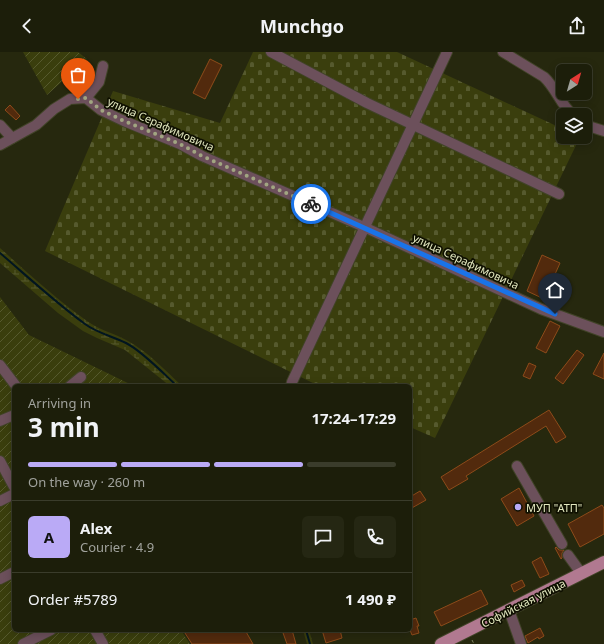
<!DOCTYPE html>
<meta charset="utf-8">
<style>
body{margin:0;font-family:"Noto Sans",sans-serif;background:#252713;color:#f1f3f6;height:100vh;display:flex;flex-direction:column;font-size:15px;white-space:nowrap}
*{box-sizing:border-box;margin:0}
p{font-size:13px;color:#a0a29c}
.icon{flex:none;width:22px;height:22px;fill:none;stroke:currentColor;stroke-width:2;stroke-linecap:round;stroke-linejoin:round}
.map{position:relative;flex:1;overflow:hidden}
.drawer{position:absolute;left:12px;top:332px;width:400px;height:248px;display:flex;flex-direction:column;background:#1c1e0a;border-radius:6px;box-shadow:0 2px 10px #0003,0 0 0 1px #3a3c2b}
.drawer>*{flex:none}
.needle{width:26px;rotate:37deg}
.tools{position:absolute;left:556px;top:12px;display:grid;gap:8px}
.tools a{display:grid;place-items:center;width:36px;height:36px;border-radius:6px;background:#1c1e0a;box-shadow:0 2px 10px #0003,0 0 0 1px #3a3c2b;font-size:20px}
.pin{position:absolute;display:grid;place-items:center;width:34px;height:34px;color:#fff;margin:-41px -17px;border-radius:50% 50% 50% 0;rotate:-45deg;box-shadow:0 0 4px #0007}
.pin .icon{rotate:45deg}
.courier{position:absolute;display:grid;place-items:center;width:40px;height:40px;margin:-20px;border:3px solid #1a73e8;border-radius:50%;background:#fff;color:#222;box-shadow:0 1px 5px #0007}
.summary em{font-style:normal;font-weight:700}
.summary div{display:flex;flex-direction:column-reverse}
.summary{display:flex;align-items:center;justify-content:space-between;height:68px;padding:0 16px}
h1{font-size:26px;font-weight:700;line-height:30px}
.bar{display:grid;grid-template-columns:repeat(4,1fr);gap:6px 4px;align-content:center;height:48px;padding:0 16px}
.bar i{height:5px;border-radius:3px;background:#3a3c2b}
.bar .on{background:#baaaf6}
.bar p{grid-column:span 4}
.line{display:flex;align-items:center;gap:10px;padding:0 16px;border-top:1px solid #3a3c2b}
.line div{flex:1}
.round{display:grid;place-items:center;flex:none;width:42px;height:42px;border-radius:6px;background:#252713}
header{display:flex;justify-content:space-between;align-items:center;height:52px;padding:0 16px;background:#1c1e0a;font-size:18px;font-weight:700}
.map>svg:first-child{display:block}
</style>
<header><svg class="icon" aria-label="back" viewBox="0 0 24 24"><path d="M15 5l-7 7 7 7"/></svg>Munchgo<svg class="icon" aria-label="share" viewBox="0 0 24 24"><path d="M12 15V3M7 8l5-5 5 5M5 13v7h14v-7"/></svg></header>
<div class="map">
<svg width="604" height="592" viewBox="0 0 604 592">
<defs>
<pattern id="wetland-marsh" width="20" height="14" patternUnits="userSpaceOnUse"><rect width="20" height="14" fill="#3a3e0d"/><path d="M1 5h8M5 5V1M11 12h8M15 12V8" fill="none" stroke="#565a2e"/></pattern>
<pattern id="cemetery-stones" width="16" height="16" patternUnits="userSpaceOnUse"><rect width="16" height="16" fill="#3a3e0d"/><path d="M2 7V4a2 2 0 0 1 4 0v3zM10 15v-3a2 2 0 0 1 4 0v3z" fill="#565a2e"/></pattern>
<pattern id="garden-furrows" width="10" height="10" patternUnits="userSpaceOnUse"><rect width="10" height="10" fill="#3a3e0d"/><path d="M-1 1l2-2M0 10L10 0M9 11l2-2" fill="none" stroke="#565a2e"/></pattern>
</defs>
<rect width="100%" height="100%" fill="#26280e"/>
<g fill="url(#wetland-marsh)">
<path d="M0 196C28 221 56 247 87 269 99 278 114 281 128 289 148 300 165 318 182 334H170L125 298 97 286 83 279 58 261 0 211Z"/>
<polygon points="303,578 309,578 313,592 307,592"/>
</g>
<polygon fill="url(#cemetery-stones)" points="253,0 397,0 563,77 563,85 580,85 435,386 410,375 410,334 319,334 45,199 113,39 220,71"/>
<g fill="url(#garden-furrows)">
<polygon points="23,0 78,0 87,7 47,43"/>
<polygon points="0,245 29,283 134,334 14,334 14,578 181,578 190,592 0,592"/>
</g>
<g fill="none" stroke-linecap="round" stroke-linejoin="round">
<g stroke="#011520" stroke-width="2">
<path d="M0 201C28 225 55 250 85 272 97 281 112 284 126 291 142 299 163 321 177 334"/>
<polyline points="306,578 310,592"/>
</g>
</g>
<g fill="#522a0d" stroke="#8d4b1a">
<polygon points="210,7 222,13 205,47 193,41"/>
<polygon points="10,53 20,64 16,68 5,58"/>
<polygon points="542,203 560,211 544,247 527,239"/>
<polygon points="550,269 560,274 546,301 536,296"/>
<polygon points="577,298 584,303 563,332 555,326"/>
<polygon points="604,301 604,327 593,322"/>
<polygon points="529,311 536,314 530,327 523,324"/>
<polygon points="549,358 566,385 556,391 546,374 466,424 468,427 449,438 441,425"/>
<polygon points="519,436 534,464 517,474 501,447"/>
<polygon points="420,439 426,448 410,457 410,445"/>
<polygon points="602,453 604,456 604,482 580,495 568,472"/>
<polygon points="556,495 559,498 564,498 562,501 562,506 561,507 555,496"/>
<polygon points="541,505 549,522 540,526 532,510"/>
<polygon points="522,528 525,534 514,540 511,533"/>
<polygon points="481,538 488,552 441,574 434,560"/>
<polygon points="416,566 419,574 417,574 419,581 412,583 410,578 410,568"/>
<polygon points="540,576 544,584 539,587 538,585 528,591 525,584"/>
<polygon points="183,578 245,578 253,592 192,592"/>
<polygon points="282,578 292,578 296,592 287,592"/>
<polygon points="322,578 340,578 342,586 326,591"/>
</g>
<g fill="none" stroke-linecap="round" stroke-linejoin="round">
<defs>
<g id="minor">
<polyline points="271,0 367,51 559,142"/>
<path d="M503 0 544 25C556 36 560 52 573 63"/>
<polyline points="86,46 99,30 103,14"/>
<polyline points="0,73 12,86"/>
<polyline points="585,73 604,79"/>
<polyline points="0,93 36,73 54,57 70,47 86,46 101,58 124,69 180,92 202,104 364,175 541,257 604,280"/>
<polyline points="0,313 16,334"/>
<polyline points="70,334 81,325"/>
<polyline points="291,334 292,330 447,0"/>
<polyline points="0,369 14,363"/>
<polyline points="0,409 14,435"/>
<polyline points="517,414 562,492"/>
<polyline points="0,449 14,442"/>
<polyline points="568,503 581,521"/>
<polyline points="0,527 14,520"/>
<polyline points="509,558 521,592"/>
<polyline points="95,578 103,592"/>
<polyline points="23,592 51,578"/>
</g>
<polyline id="major" points="441,592 604,510"/>
</defs>
<use href="#minor" stroke="#404327" stroke-width="12"/>
<use href="#major" stroke="#404327" stroke-width="14"/>
<polyline stroke="#808362" stroke-width="1" stroke-dasharray="3 2" stroke-linecap="butt" points="472,588 474,592"/>
<use href="#minor" stroke="#6c505b" stroke-width="10"/>
<use href="#major" stroke="#b17990" stroke-width="12"/>
</g>
<g fill="none" stroke-linecap="round" stroke-linejoin="round">
<polyline stroke="#a1a581" stroke-width="4" stroke-dasharray="0 7.2" points="78,47 86,46 101,58 124,69 180,92 202,104 311,152"/>
<polyline stroke="#1a73e8" stroke-width="5" points="311,152 555,262"/>
</g>
<circle fill="#baaaf6" stroke="#0f1000" stroke-width="1.5" cx="518" cy="455" r="4"/>
<g text-anchor="middle" dominant-baseline="central" stroke-width="3.5" stroke-linejoin="round" paint-order="stroke">
<g font-size="11" fill="#e3e8bf" stroke="#0f1000">
<text transform="translate(161 72) rotate(24)">улица Серафимовича</text>
<text transform="translate(466 209) rotate(25)">улица Серафимовича</text>
<text transform="translate(523 551) rotate(-27)">Софийская улица</text>
</g>
<g font-size="11" fill="#e3e8bf" stroke="#0f1000" text-anchor="start">
<text x="526" y="455">МУП "АТП"</text>
</g>
</g>
</svg>
<div class="tools">
<a><svg class="needle" viewBox="-14 -14 28 28"><path d="M0-13l5 13h-10z" fill="#e53935"/><path d="M0 13l5-13h-10z" fill="#a0a29c"/></svg></a>
<a><svg class="icon" aria-label="layers" viewBox="0 0 24 24"><path d="M12 4l9 5-9 5-9-5zM3 14l9 5 9-5"/></svg></a>
</div>
<div class="pin" style="left:78px;top:47px;background:#ea580c"><svg class="icon" aria-label="bag" viewBox="0 0 24 24"><path d="M5 8h14l-1 12H6zM9 8a3 3 0 0 1 6 0"/></svg></div>
<div class="pin" style="left:555px;top:262px;background:#1f2937"><svg class="icon" aria-label="home" viewBox="0 0 24 24"><path d="M3 11l9-7 9 7M6 9v11h12V9"/></svg></div>
<div class="courier" style="left:311px;top:152px"><svg class="icon" aria-label="bike" viewBox="0 0 24 24"><circle cx="6" cy="16" r="4"/><circle cx="18" cy="16" r="4"/><path d="M6 16l4-8h5l3 8M10 8l3 8H6M13 5h3"/></svg></div>
<section class="drawer">
<div class="summary"><div><h1>3 min</h1><p>Arriving in</p></div><em>17:24–17:29</em></div>
<div class="bar"><i class="on"></i><i class="on"></i><i class="on"></i><i></i><p>On the way · 260 m</p></div>
<div class="line" style="height:72px"><b class="round" style="background:#baaaf6;color:#111">A</b><div><b>Alex</b><p>Courier · 4.9</p></div><a class="round"><svg class="icon" aria-label="chat" viewBox="0 0 24 24"><path d="M4 5h16v11H9l-5 4z"/></svg></a><a class="round"><svg class="icon" aria-label="phone" viewBox="0 0 24 24"><path d="M5 4h4l2 5-3 2q2 4 5 5l2-3 5 2v4C11 20 4 13 5 4z"/></svg></a></div>
<div class="line" style="height:52px"><div>Order #5789</div><b>1 490 ₽</b></div>
</section>
</div>
